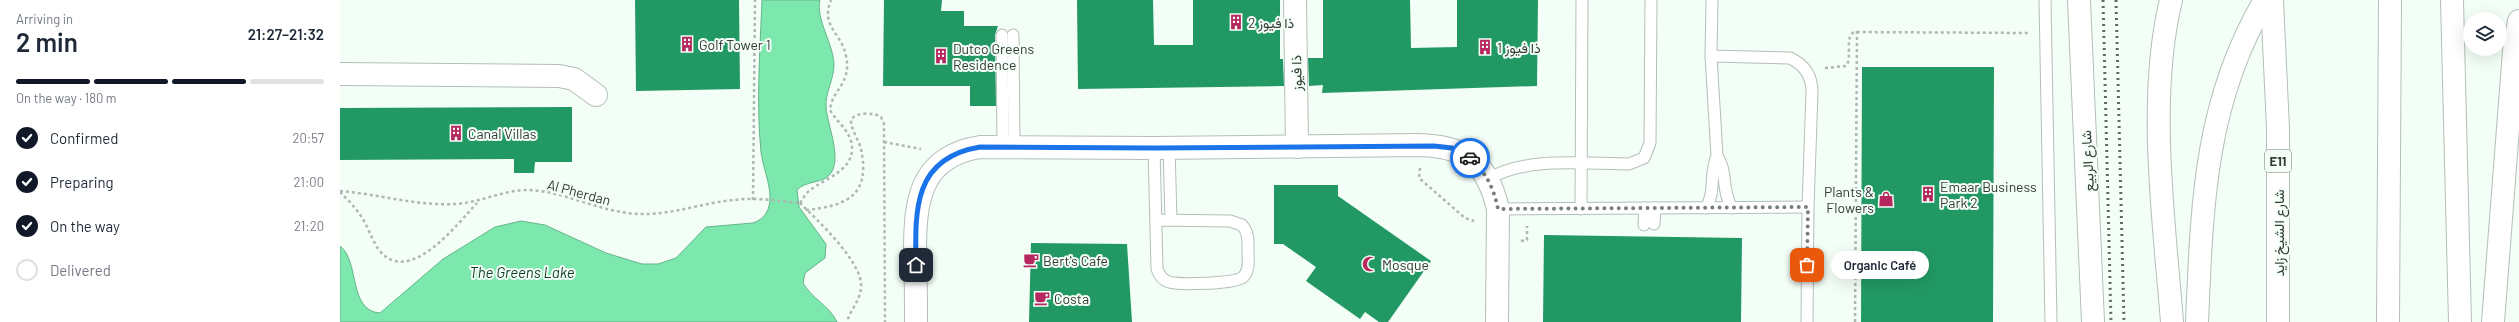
<!DOCTYPE html>
<meta charset="utf-8">
<style>
body{margin:0;font-family:Barlow,Vazirmatn,sans-serif;background:#f6f6f7;color:#1f2937;height:100vh;display:flex;flex-direction:column;font-size:15px;white-space:nowrap}
*{box-sizing:border-box;margin:0}
p{font-size:13px;color:#747a83}
.icon{flex:none;width:22px;height:22px;fill:none;stroke:currentColor;stroke-width:2;stroke-linecap:round;stroke-linejoin:round}
.map{position:relative;flex:1;overflow:hidden}
.sheet{display:flex;flex-direction:column;background:#fff;width:340px}
.sheet>*{flex:none}
.buttons{position:absolute;left:2123px;top:12px;display:grid;gap:8px}
.buttons a{display:grid;place-items:center;width:44px;height:44px;border-radius:50%;background:#fff;box-shadow:0 4px 16px #0002;font-size:20px}
.pin{position:absolute;display:grid;place-items:center;width:34px;height:34px;color:#fff;margin:-17px;border-radius:8px;box-shadow:0 2px 6px #0006}
.courier{position:absolute;display:grid;place-items:center;width:40px;height:40px;margin:-20px;border:3px solid #1a73e8;border-radius:50%;background:#fff;color:#222;box-shadow:0 1px 5px #0007}
.bubble{position:absolute;height:28px;border-radius:14px;background:#fff;box-shadow:0 4px 16px #0002;font-size:13px;font-weight:600;line-height:28px;text-align:center}
.overview em{font-style:normal;font-weight:600}
.overview div{display:flex;flex-direction:column-reverse}
.overview{display:flex;align-items:center;justify-content:space-between;height:68px;padding:0 16px}
h1{font-size:26px;font-weight:600;line-height:30px}
.bar{display:grid;grid-template-columns:repeat(4,1fr);gap:6px 4px;align-content:center;height:48px;padding:0 16px}
.bar i{height:5px;border-radius:3px;background:#e0e1e3}
.bar .active{background:#111827}
.bar p{grid-column:span 4}
ol{padding:0 16px;list-style:none}
li{display:flex;align-items:center;gap:12px;height:44px}
li p{margin-inline-start:auto}
li .icon{padding:4px;border-radius:50%;background:#111827;color:#fff;stroke-width:4}
li:last-child{color:#747a83}
li i{width:22px;height:22px;border:2px solid #e0e1e3;border-radius:50%}
main{display:flex;flex:1;min-height:0}
.map>svg:first-child{display:block}
</style>
<main>
<section class="sheet">
<div class="overview"><div><h1>2 min</h1><p>Arriving in</p></div><em>21:27–21:32</em></div>
<div class="bar"><i class="active"></i><i class="active"></i><i class="active"></i><i></i><p>On the way · 180 m</p></div>
<ol>
<li><svg class="icon" aria-label="check" viewBox="0 0 24 24"><path d="M5 12l5 5 9-10"/></svg>Confirmed<p>20:57</p></li>
<li><svg class="icon" aria-label="check" viewBox="0 0 24 24"><path d="M5 12l5 5 9-10"/></svg>Preparing<p>21:00</p></li>
<li><svg class="icon" aria-label="check" viewBox="0 0 24 24"><path d="M5 12l5 5 9-10"/></svg>On the way<p>21:20</p></li>
<li><i></i>Delivered</li>
</ol>
</section>
<div class="map">
<svg width="2179" height="322" viewBox="0 0 2179 322">
<rect width="100%" height="100%" fill="#f3fef7"/>
<path fill="#7de8ae" stroke="#67b48a" d="M422 0H480C475 18 494 45 494 65 494 79 485 93 486 107 487 124 502 157 491 173 484 184 466 180 457 190L459 207 486 244 485 258 465 273 463 283C472 299 489 305 497 322H0V246C20 261 8 311 40 313L103 259 155 227 181 221 205 225 266 253 302 264H318L336 258 366 227 413 223C425 219 430 210 430 197 430 183 423 167 421 152 416 102 420 51 422 0Z"/>
<g fill="#229964">
<polygon points="295,0 399,0 400,89 296,91"/>
<polygon points="544,0 602,0 601,11 624,11 624,26 658,26 655,35 656,106 630,106 630,86 543,86"/>
<polygon points="737,0 813,0 814,45 853,45 853,0 940,0 940,59 943,59 944,86 738,89"/>
<polygon points="983,0 1070,0 1071,48 1117,47 1117,0 1198,0 1197,86 982,93 983,85 969,86 968,58 983,58"/>
<polygon points="1522,67 1654,67 1653,322 1521,322"/>
<polygon points="232,107 232,162 195,162 194,173 174,173 174,159 0,160 0,108"/>
<polygon points="934,185 998,185 998,196 1091,261 1048,322 1039,322 1025,312 1020,319 966,281 976,267 943,244 934,244"/>
<polygon points="1204,235 1402,238 1401,322 1203,322"/>
<polygon points="691,243 787,244 792,322 689,322"/>
</g>
<g fill="none" stroke-linecap="round" stroke-linejoin="round">
<defs>
<g id="lane">
<polyline points="1705,0 1711,322"/>
<polyline points="662,35 663,147"/>
<polyline points="673,35 674,147"/>
<path d="M1371 56 1450 58C1465 65 1472 76 1472 92L1468 207 1467 322"/>
<path d="M814 148C815 189 816 229 817 269 819 275 822 280 829 282 840 285 895 284 903 277 910 271 908 260 908 251 908 241 909 233 902 225L890 221 816 220"/>
<polyline points="829,148 831,220"/>
<path d="M1377 156C1388 172 1381 190 1392 208"/>
<path d="M1148 179C1188 156 1244 164 1289 164L1304 158 1310 143 1311 0"/>
<path d="M1366 208C1376 192 1369 173 1377 156L1371 56 1372 0"/>
<polyline points="1158,209 1468,207"/>
<polyline points="1241,209 1242,0"/>
<polyline points="1314,224 1315,208"/>
<polyline points="1304,225 1305,208"/>
</g>
<g id="street">
<polyline points="955,0 957,147"/>
<polyline points="0,74 219,76 234,79 256,95"/>
<path d="M576 322C576 299 576 277 575 254 575 201 579 157 640 147L814 148 1078 145C1126 146 1147 162 1158 209L1157 322"/>
</g>
<polyline id="secondary" points="1739,0 1753,322"/>
<g id="highway">
<path d="M1831 0C1807 99 1824 220 1832 322"/>
<polyline points="1932,0 1938,129 1938,322"/>
<polyline points="2112,0 2120,322"/>
<path d="M1857 322C1862 207 1864 103 1925 0"/>
<polyline points="2048,322 2050,0"/>
<polyline points="2153,322 2174,51 2179,21"/>
</g>
</defs>
<use href="#lane" stroke="#b3bfb8" stroke-width="13"/>
<use href="#street" stroke="#b3bfb8" stroke-width="24"/>
<use href="#secondary" stroke="#b3bfb8" stroke-width="24"/>
<use href="#highway" stroke="#b3bfb8" stroke-width="24"/>
<g stroke="#afb7b2" stroke-width="2.5" stroke-dasharray="3 3" stroke-linecap="butt">
<path d="M1485 68 1506 66C1513 57 1504 38 1514 32L1688 33"/>
<polyline points="544,142 581,149"/>
<polyline points="1080,168 1079,178 1125,218 1134,221"/>
<path d="M0 191C38 194 76 206 114 204 140 203 162 190 188 190 225 191 261 213 300 214 332 215 362 203 393 200 415 197 438 201 460 203"/>
<path d="M0 192C9 201 19 211 25 223 30 232 33 242 39 250 69 288 118 223 137 203"/>
<polyline points="413,200 415,0"/>
<path d="M460 203C463 199 465 194 469 191 486 177 518 170 511 141 507 128 496 121 490 110 492 89 512 84 506 56 502 33 480 27 491 0"/>
<path d="M460 203C477 220 524 263 521 288 520 301 510 310 507 322"/>
<path d="M466 210C506 206 531 196 521 149 519 140 511 130 511 120 515 112 534 112 541 117L544 124 545 322"/>
<polyline points="1181,241 1187,240 1187,226"/>
<polyline points="1515,322 1517,31"/>
</g>
<use href="#lane" stroke="#fff" stroke-width="11"/>
<use href="#street" stroke="#fff" stroke-width="22"/>
<use href="#secondary" stroke="#fff" stroke-width="22"/>
<use href="#highway" stroke="#fff" stroke-width="22"/>
<g stroke="#626965" stroke-width="3" stroke-dasharray="2 4" stroke-linecap="butt">
<polyline points="1763,0 1771,322"/>
<polyline points="1776,0 1784,322"/>
</g>
</g>
<g fill="none" stroke-linecap="round" stroke-linejoin="round">
<path stroke="#787f7a" stroke-width="4" stroke-dasharray="0 7.2" d="M1130 158C1146 172 1154 189 1158 209L1468 207 1467 265"/>
<path stroke="#1a73e8" stroke-width="5" d="M576 265C575 210 573 158 640 147L814 148 1094 146 1112 148 1130 158"/>
</g>
<defs>
<symbol id="building-bare" viewBox="-9 -9 18 18"><path d="M-4-6H4V6H1V3H-1V6H-4ZM-2.5-4.3h1.7v1.8h-1.7ZM.8-4.3h1.7v1.8H.8ZM-2.5-1h1.7V.8h-1.7ZM.8-1h1.7V.8H.8Z" fill="#b5275e" stroke="#f3fef7" stroke-width="2.5" paint-order="stroke"/></symbol>
<symbol id="shop-bare" viewBox="-9 -9 18 18"><path d="M-5-2.5h2.3a2.7 3.5 0 0 1 5.4 0H5L5.5 6h-11ZM-1.5-2.5h3a1.5 2.3 0 0 0-3 0Z" fill="#b5275e" stroke="#f3fef7" stroke-width="2.5" paint-order="stroke"/></symbol>
<symbol id="cafe-bare" viewBox="-9 -9 18 18"><path d="M-5.5-4.5H6V0H3Q3 3.5 0 3.5H-2.5Q-5.5 3.5-5.5 0ZM3-3.2v2h1.7v-2ZM-6 4.5H4V6H-6Z" fill="#b5275e" stroke="#f3fef7" stroke-width="2.5" paint-order="stroke"/></symbol>
<symbol id="mosque-bare" viewBox="-9 -9 18 18"><path d="M3.5-4.9A6 6 0 1 0 3.5 4.9A5 5 0 1 1 3.5-4.9Z" fill="#b5275e" stroke="#f3fef7" stroke-width="2.5" paint-order="stroke"/></symbol>
</defs>
<g fill-rule="evenodd">
<use href="#building-bare" x="885" y="11" width="22" height="22"/>
<use href="#building-bare" x="336" y="33" width="22" height="22"/>
<use href="#building-bare" x="1134" y="36" width="22" height="22"/>
<use href="#building-bare" x="590" y="45" width="22" height="22"/>
<use href="#building-bare" x="105" y="122" width="22" height="22"/>
<use href="#building-bare" x="1577" y="183" width="22" height="22"/>
<use href="#shop-bare" x="1535" y="188" width="22" height="22"/>
<use href="#cafe-bare" x="680" y="249" width="22" height="22"/>
<use href="#mosque-bare" x="1019" y="253" width="22" height="22"/>
<use href="#cafe-bare" x="691" y="287" width="22" height="22"/>
</g>
<g text-anchor="middle" dominant-baseline="central" stroke-width="4" stroke-linejoin="round" paint-order="stroke">
<rect fill="#f3fef7" stroke="#6e7571" stroke-width="1" x="1925" y="150" width="26" height="22" rx="3"/>
<g font-size="13" font-weight="bold" fill="#353a37">
<text x="1938" y="161">E11</text>
</g>
<g font-size="14" fill="#353a37" stroke="#f3fef7" text-anchor="start">
<text x="908" y="22">ذا فيوز 2</text>
<text x="359" y="44">Golf Tower 1</text>
<text x="1157" y="47">ذا فيوز 1</text>
<text x="613" y="48">Dutco Greens<tspan x="613" dy="16">Residence</tspan></text>
<text x="128" y="133">Canal Villas</text>
<text x="1600" y="186">Emaar Business<tspan x="1600" dy="16">Park 2</tspan></text>
<text x="1534" y="191" text-anchor="end">Plants &amp;<tspan x="1534" dy="16">Flowers</tspan></text>
<text x="703" y="260">Bert's Cafe</text>
<text x="1042" y="264">Mosque</text>
<text x="714" y="298">Costa</text>
</g>
<g font-size="14" fill="#353a37" stroke="#f3fef7">
<text transform="translate(956 73) rotate(-91)">ذا فيوز</text>
<text transform="translate(1747 161) rotate(-93)">شارع الربيع</text>
<text transform="translate(239 192) rotate(15)">Al Pherdan</text>
<text transform="translate(1938 233) rotate(-90)">شارع الشيخ زايد</text>
</g>
<g font-size="15" font-style="italic" fill="#0e3d27" stroke="#f3fef7">
<text x="182" y="272">The Greens Lake</text>
</g>
</g>
</svg>
<div class="buttons">
<a><svg class="icon" aria-label="layers" viewBox="0 0 24 24"><path d="M12 4l9 5-9 5-9-5zM3 14l9 5 9-5"/></svg></a>
</div>
<div class="pin" style="left:1467px;top:265px;background:#ea580c"><svg class="icon" aria-label="bag" viewBox="0 0 24 24"><path d="M5 8h14l-1 12H6zM9 8a3 3 0 0 1 6 0"/></svg></div>
<div class="pin" style="left:576px;top:265px;background:#1f2937"><svg class="icon" aria-label="home" viewBox="0 0 24 24"><path d="M3 11l9-7 9 7M6 9v11h12V9"/></svg></div>
<div class="courier" style="left:1130px;top:158px"><svg class="icon" aria-label="car" viewBox="0 0 24 24"><path d="M5 17H2v-5l4-1 3-4h7l3 4 3 1v5h-3M9 17h6M6 11h13"/><circle cx="7" cy="17" r="2"/><circle cx="17" cy="17" r="2"/></svg></div>
<div class="bubble" style="left:1491px;top:251px;width:98px">Organic Café</div>
</div>
</main>
